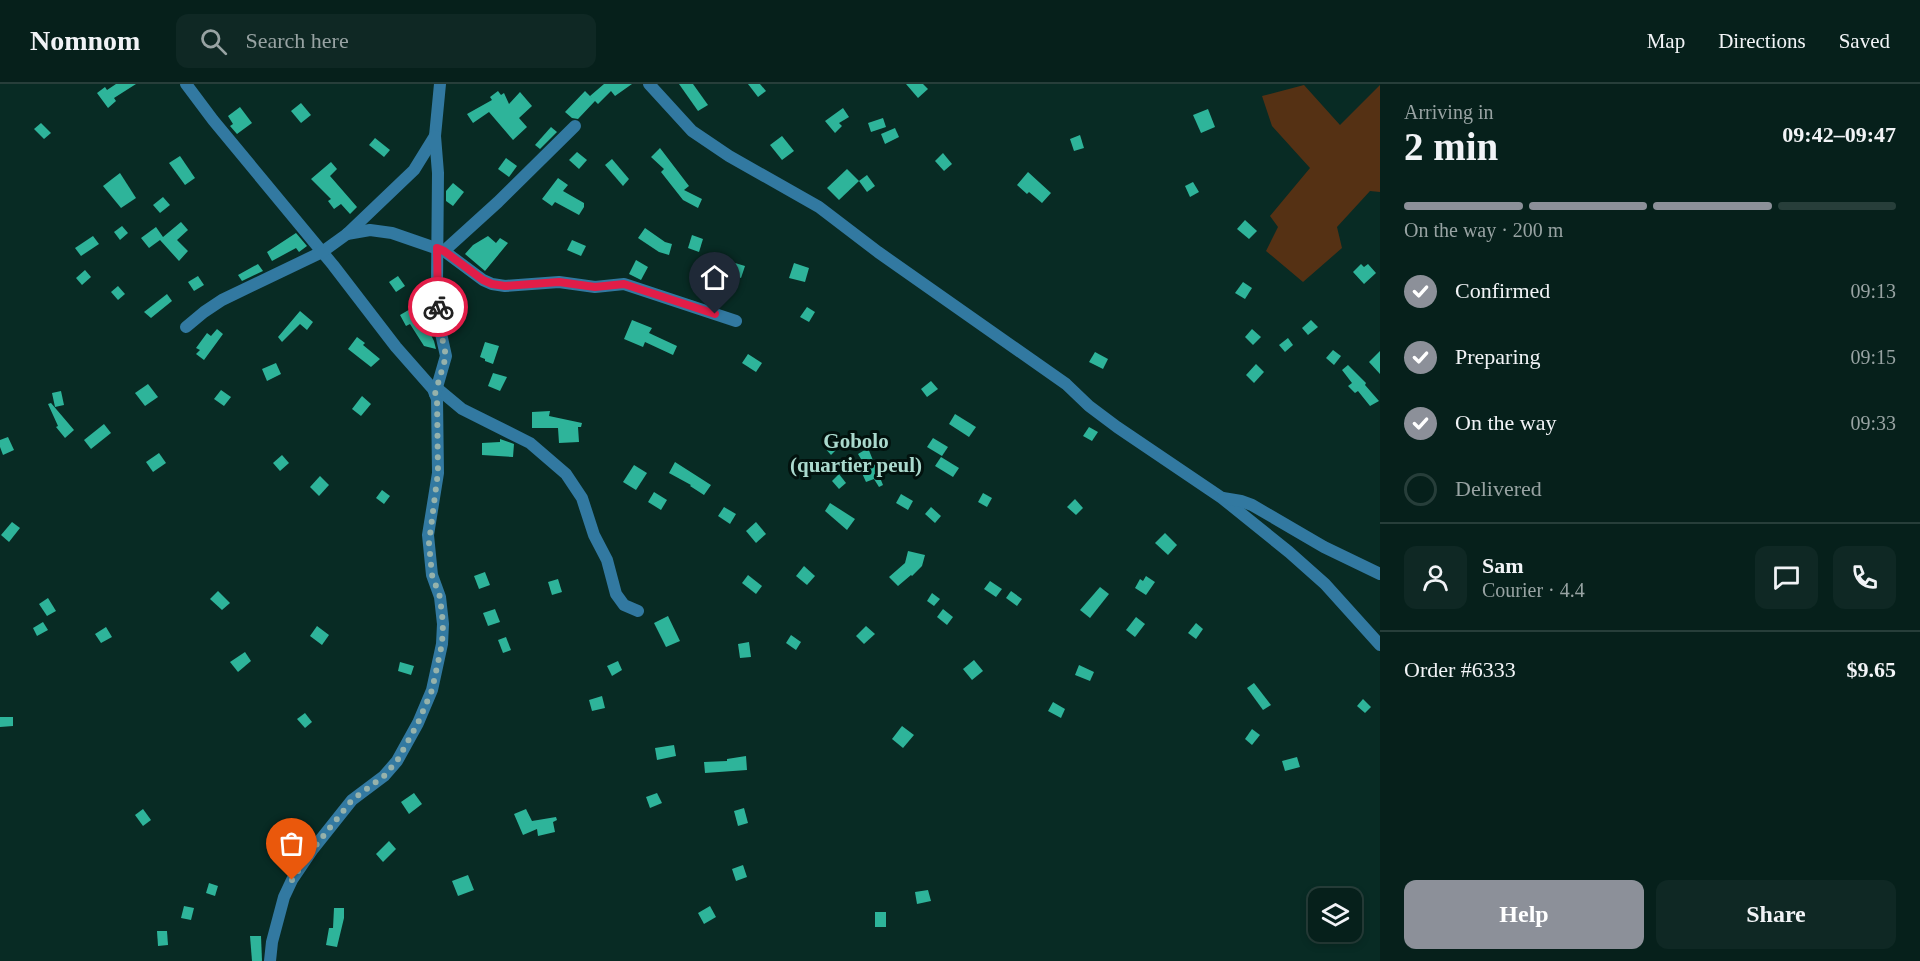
<!DOCTYPE html>
<meta charset="utf-8">
<style>
body{margin:0;font-family:Georgia,serif;background:#0f2824;color:#f1f3f6;height:100vh;display:flex;flex-direction:column;font-size:22px;white-space:nowrap}
*{box-sizing:border-box;margin:0}
p{font-size:20px;color:#98a3a3}
.icon{flex:none;width:33px;height:33px;fill:none;stroke:currentColor;stroke-width:2;stroke-linecap:round;stroke-linejoin:round}
.map{position:relative;flex:1;overflow:hidden}
.drawer{display:flex;flex-direction:column;background:#06201b;width:540px}
.drawer>*{flex:none}
.tools{position:absolute;left:1308px;top:804px;display:grid;gap:12px}
.tools a{display:grid;place-items:center;width:54px;height:54px;border-radius:12px;background:#06201b;box-shadow:0 3px 9px #0003,0 0 0 2px #273e3a;font-size:30px}
.pin{position:absolute;display:grid;place-items:center;width:51px;height:51px;color:#fff;margin:-62px -26px;border-radius:50% 50% 50% 0;rotate:-45deg;box-shadow:0 0 6px #0007}
.pin .icon{rotate:45deg}
.courier{position:absolute;display:grid;place-items:center;width:60px;height:60px;margin:-30px;border:4px solid #e11d48;border-radius:50%;background:#fff;color:#222;box-shadow:0 2px 8px #0007}
.headline em{font-style:normal;font-weight:700}
.headline div{display:flex;flex-direction:column-reverse}
.headline{display:flex;align-items:center;justify-content:space-between;height:102px;padding:0 24px}
h1{font-size:39px;font-weight:700;line-height:45px}
.bar{display:grid;grid-template-columns:repeat(4,1fr);gap:9px 6px;align-content:center;height:72px;padding:0 24px}
.bar i{height:8px;border-radius:4px;background:#273e3a}
.bar .selected{background:#8c9099}
.bar p{grid-column:span 4}
.line{display:flex;align-items:center;gap:15px;padding:0 24px;border-top:2px solid #273e3a}
.line div{flex:1}
.round{display:grid;place-items:center;flex:none;width:63px;height:63px;border-radius:12px;background:#0f2824}
ol{padding:0 24px;list-style:none}
li{display:flex;align-items:center;gap:18px;height:66px}
li p{margin-inline-start:auto}
li .icon{padding:6px;border-radius:50%;background:#8c9099;color:#fff;stroke-width:4}
li:last-child{color:#98a3a3}
li i{width:33px;height:33px;border:3px solid #273e3a;border-radius:50%}
.button{display:flex;gap:12px;margin-top:auto;padding:12px 24px}
.button a{flex:1;height:69px;border-radius:12px;background:#8c9099;color:#fff;font-size:24px;font-weight:700;line-height:69px;text-align:center}
.button a+a{background:#0f2824;color:#f1f3f6}
header{display:flex;align-items:center;gap:36px;box-sizing:border-box;height:84px;padding:0 30px;background:#06201b;border-bottom:2px solid #273e3a}
header strong{font-size:28px}
nav{display:flex;gap:33px;margin-inline-start:auto;font-size:21px}
.search{width:420px;height:54px;background:#0f2824;display:flex;align-items:center;gap:15px;box-sizing:border-box;padding:0 21px;border-radius:12px;color:#98a3a3;font-size:22px}
main{display:flex;flex:1;min-height:0}
.map>svg:first-child{display:block}
</style>
<header>
<strong>Nomnom</strong>
<div class="search"><svg class="icon" aria-label="search" viewBox="0 0 24 24"><circle cx="10" cy="10" r="6"/><path d="M15 15l6 6"/></svg>Search here</div>
<nav><a>Map</a><a>Directions</a><a>Saved</a></nav>
</header>
<main>
<div class="map">
<svg width="1380" height="877" viewBox="0 0 1380 877">
<rect width="100%" height="100%" fill="#082b24"/>
<polygon fill="#553114" points="1304,1 1340,41 1380,1 1380,108 1370,107 1337,143 1342,164 1303,198 1266,167 1278,143 1270,132 1310,84 1272,42 1262,12"/>
<g fill="#2eb49a">
<polygon points="116,0 136,0 114,14 116,17 108,24 97,9 105,3 107,6"/>
<polygon points="604,0 632,0 615,12 611,7 598,20 595,17 578,35 572,34 565,28 585,7 592,14 590,12"/>
<polygon points="679,0 693,0 708,21 698,27"/>
<polygon points="748,0 760,0 766,7 758,13"/>
<polygon points="906,0 923,0 928,5 918,14"/>
<polygon points="498,7 501,11 504,9 509,20 520,8 532,22 519,34 527,43 513,56 489,28 473,39 467,30 492,16 490,13"/>
<polygon points="301,19 311,31 301,39 291,27"/>
<polygon points="240,23 252,39 237,50 230,42 233,40 228,32"/>
<polygon points="843,24 849,33 839,39 842,42 835,49 825,37"/>
<polygon points="1208,25 1215,43 1201,49 1193,31"/>
<polygon points="883,34 886,43 871,48 868,39"/>
<polygon points="41,39 51,49 44,55 34,45"/>
<polygon points="551,43 557,48 540,65 535,61"/>
<polygon points="895,44 899,53 885,60 881,50"/>
<polygon points="1080,51 1084,64 1074,67 1070,55"/>
<polygon points="782,52 794,67 782,76 770,61"/>
<polygon points="375,54 390,66 384,73 369,61"/>
<polygon points="660,64 689,102 684,106 702,115 698,124 683,116 661,88 664,85 651,73"/>
<polygon points="577,68 587,76 579,85 569,76"/>
<polygon points="943,69 952,80 944,87 935,77"/>
<polygon points="180,72 195,94 185,101 169,79"/>
<polygon points="506,74 517,82 509,93 498,85"/>
<polygon points="612,75 629,95 623,102 605,81"/>
<polygon points="331,78 337,85 330,92 357,123 350,130 341,120 334,125 328,117 331,115 311,95"/>
<polygon points="847,85 859,97 839,116 827,104"/>
<polygon points="1028,88 1051,109 1042,119 1029,108 1027,110 1017,101"/>
<polygon points="120,89 136,114 121,124 103,102"/>
<polygon points="867,91 875,102 867,108 859,97"/>
<polygon points="558,94 568,101 563,107 584,119 584,123 579,131 555,118 552,122 542,115"/>
<polygon points="1193,98 1199,108 1190,113 1185,102"/>
<polygon points="453,99 464,108 453,122 446,117 446,107"/>
<polygon points="163,113 170,121 160,129 153,121"/>
<polygon points="1245,136 1257,147 1249,155 1237,145"/>
<polygon points="181,138 188,146 177,156 188,167 179,177 160,156 149,164 141,154 156,143 163,153"/>
<polygon points="122,142 128,149 120,156 114,148"/>
<polygon points="645,144 665,158 672,160 669,171 659,168 638,154"/>
<polygon points="296,149 307,162 299,168 296,164 272,177 267,168"/>
<polygon points="692,151 703,155 699,168 688,164"/>
<polygon points="93,152 99,160 81,172 75,164"/>
<polygon points="488,152 496,159 500,154 508,159 485,187 465,170 473,161"/>
<polygon points="572,156 586,162 581,172 567,166"/>
<polygon points="636,176 648,183 641,196 629,190"/>
<polygon points="725,176 745,182 741,194 721,188"/>
<polygon points="794,179 809,184 805,198 789,194"/>
<polygon points="258,180 263,187 242,197 238,191"/>
<polygon points="1361,180 1364,183 1368,180 1376,189 1364,200 1353,188"/>
<polygon points="85,186 91,193 82,201 76,194"/>
<polygon points="198,192 204,201 194,207 188,198"/>
<polygon points="398,192 405,202 396,208 389,198"/>
<polygon points="1243,198 1252,204 1245,215 1235,209"/>
<polygon points="118,202 125,210 118,216 111,208"/>
<polygon points="167,210 172,217 151,234 144,228"/>
<polygon points="807,223 815,228 809,238 800,233"/>
<polygon points="412,224 413,226 415,225 429,247 434,257 436,265 424,262 410,240 406,242 400,231"/>
<polygon points="300,227 313,238 307,246 300,240 282,258 278,253"/>
<polygon points="632,236 652,244 649,249 677,262 673,271 645,258 643,263 624,255"/>
<polygon points="1311,236 1318,243 1308,251 1302,244"/>
<polygon points="217,245 223,250 204,276 196,270 200,266 196,264 207,249 211,252"/>
<polygon points="1252,245 1261,253 1253,261 1245,253"/>
<polygon points="357,253 365,259 363,261 380,275 371,283 348,265"/>
<polygon points="1288,254 1293,261 1285,268 1279,261"/>
<polygon points="485,258 499,262 493,280 485,277 485,275 480,273"/>
<polygon points="1333,266 1341,272 1334,281 1326,274"/>
<polygon points="1380,267 1380,290 1369,278"/>
<polygon points="1095,268 1108,275 1103,285 1089,278"/>
<polygon points="748,270 762,279 756,288 742,279"/>
<polygon points="276,279 281,290 267,297 262,285"/>
<polygon points="1256,280 1264,288 1254,299 1246,291"/>
<polygon points="1348,281 1366,299 1365,301 1379,317 1370,322 1358,307 1355,309 1348,302 1352,299 1342,286"/>
<polygon points="493,289 507,293 500,307 488,302"/>
<polygon points="931,297 938,305 927,313 921,305"/>
<polygon points="148,300 158,313 145,322 135,309"/>
<polygon points="221,306 231,313 224,322 214,315"/>
<polygon points="61,307 64,321 55,323 52,309"/>
<polygon points="362,312 371,320 361,332 352,325"/>
<polygon points="51,319 74,346 65,354 56,343 58,342 48,320"/>
<polygon points="550,327 549,332 582,339 581,343 578,343 579,358 559,359 558,344 532,344 532,328"/>
<polygon points="955,330 976,343 969,353 949,340"/>
<polygon points="104,340 111,349 91,365 84,356"/>
<polygon points="1089,343 1098,348 1092,357 1083,352"/>
<polygon points="8,353 14,366 3,371 0,363 0,356"/>
<polygon points="933,354 948,363 942,372 927,363"/>
<polygon points="500,355 514,360 513,373 482,371 482,359 500,358"/>
<polygon points="831,356 838,364 831,371 824,363"/>
<polygon points="868,364 883,401 879,403 874,395 866,398 861,387 867,385 858,370"/>
<polygon points="159,369 166,379 153,388 146,378"/>
<polygon points="282,371 289,379 280,387 273,379"/>
<polygon points="941,373 959,384 953,393 935,382"/>
<polygon points="675,378 711,401 704,411 690,402 691,401 669,389"/>
<polygon points="634,381 647,389 636,406 623,398"/>
<polygon points="839,390 846,399 839,405 832,397"/>
<polygon points="320,392 329,401 319,412 310,403"/>
<polygon points="382,406 390,412 384,420 376,414"/>
<polygon points="654,408 667,416 661,426 648,418"/>
<polygon points="983,409 992,414 987,423 978,418"/>
<polygon points="901,410 913,417 908,426 896,419"/>
<polygon points="1075,415 1083,424 1076,431 1067,423"/>
<polygon points="830,419 855,435 847,446 825,427"/>
<polygon points="724,423 736,430 730,440 718,432"/>
<polygon points="931,423 941,432 935,439 925,430"/>
<polygon points="12,438 20,444 9,458 1,451"/>
<polygon points="756,438 766,450 756,459 746,447"/>
<polygon points="1165,449 1177,461 1168,471 1155,459"/>
<polygon points="908,467 925,471 922,482 912,492 911,491 898,502 889,493 905,479"/>
<polygon points="804,482 815,492 807,501 796,492"/>
<polygon points="485,488 490,501 479,505 474,492"/>
<polygon points="748,491 762,502 756,510 742,499"/>
<polygon points="1146,492 1155,498 1146,511 1135,504 1140,495 1143,497"/>
<polygon points="558,495 562,508 552,511 548,498"/>
<polygon points="990,497 1002,505 996,513 984,505"/>
<polygon points="1100,503 1109,510 1090,534 1080,526"/>
<polygon points="218,507 230,519 222,526 210,515"/>
<polygon points="1011,507 1022,515 1017,522 1006,514"/>
<polygon points="932,509 940,515 934,522 927,517"/>
<polygon points="48,514 56,527 47,532 39,520"/>
<polygon points="495,525 500,538 488,542 483,529"/>
<polygon points="943,525 953,533 947,541 937,533"/>
<polygon points="668,532 680,557 666,563 654,539"/>
<polygon points="1136,533 1145,540 1135,553 1126,546"/>
<polygon points="43,538 48,546 37,552 33,544"/>
<polygon points="1196,539 1203,545 1196,555 1188,549"/>
<polygon points="317,542 329,551 322,561 310,552"/>
<polygon points="866,542 875,550 864,560 856,552"/>
<polygon points="106,543 112,553 101,559 95,550"/>
<polygon points="791,551 801,558 796,566 786,559"/>
<polygon points="506,553 511,566 503,569 498,556"/>
<polygon points="749,558 751,573 740,574 738,560"/>
<polygon points="245,568 251,577 238,588 230,578"/>
<polygon points="974,576 983,587 972,596 963,585"/>
<polygon points="618,577 622,586 612,592 607,582"/>
<polygon points="400,578 414,582 411,591 398,587"/>
<polygon points="1079,581 1094,588 1090,597 1075,591"/>
<polygon points="1254,599 1271,621 1263,626 1247,604"/>
<polygon points="602,612 605,624 592,627 589,616"/>
<polygon points="1363,615 1371,623 1365,629 1357,622"/>
<polygon points="1053,618 1065,625 1061,634 1048,627"/>
<polygon points="305,629 312,638 305,644 297,635"/>
<polygon points="0,633 13,633 13,642 0,643"/>
<polygon points="902,642 914,651 903,664 892,655"/>
<polygon points="1252,645 1260,651 1252,661 1245,655"/>
<polygon points="674,661 676,672 657,676 655,664"/>
<polygon points="746,672 747,686 705,689 704,678 727,677 727,675"/>
<polygon points="1297,673 1300,683 1285,687 1282,677"/>
<polygon points="414,709 422,720 409,730 401,718"/>
<polygon points="657,709 662,719 650,724 646,713"/>
<polygon points="744,724 748,739 738,742 734,727"/>
<polygon points="143,725 151,736 143,742 135,731"/>
<polygon points="526,725 532,737 556,733 557,736 553,738 555,748 538,752 537,745 523,751 514,730"/>
<polygon points="300,752 308,759 299,770 290,763"/>
<polygon points="389,757 396,765 383,778 376,770"/>
<polygon points="743,781 747,793 736,797 732,785"/>
<polygon points="468,791 474,806 458,812 452,797"/>
<polygon points="209,799 218,802 215,812 206,809"/>
<polygon points="928,806 931,817 917,820 915,808"/>
<polygon points="184,822 194,824 191,836 181,834"/>
<polygon points="710,822 716,833 704,840 698,829"/>
<polygon points="334,824 344,824 344,834 337,863 326,861 329,844 333,844"/>
<rect x="875" y="828" width="11" height="15"/>
<polygon points="157,847 167,847 168,861 158,862"/>
<polygon points="250,852 261,852 262,877 252,877"/>
</g>
<g fill="none" stroke-linecap="round" stroke-linejoin="round">
<g stroke="#3279a1" stroke-width="12">
<polyline points="186,0 213,36 333,181 396,263 433,305 437,315 438,389 428,451 432,491 440,513 443,540 442,560 432,606 418,639 397,677 384,692 352,716 313,765 292,796 284,813 272,858 270,877"/>
<polyline points="649,0 692,47 729,72 819,123 878,168 1066,300 1089,322 1117,343 1222,414 1289,468 1325,500 1380,561"/>
<polyline points="347,150 370,146 392,149 444,167 483,196 492,200 505,202 559,198 595,203 624,200 736,237"/>
<polyline points="444,167 498,118 575,42"/>
<polyline points="186,243 204,228 222,216 322,168 347,150 414,86 435,52 440,0"/>
<polyline points="438,305 462,325 530,359 566,390 582,414 594,451 607,476 616,510 624,521 638,527"/>
<polyline points="435,310 446,272 440,245 437,199 438,89 435,52"/>
<polyline points="1223,414 1241,417 1252,421 1324,463 1380,490"/>
</g>
</g>
<g fill="none" stroke-linecap="round" stroke-linejoin="round">
<polyline stroke="#96b2ab" stroke-width="6" stroke-dasharray="0 10.8" points="292,796 313,765 352,716 384,692 397,677 418,639 432,606 442,560 443,540 440,513 432,491 429,459 438,388 437,315 435,310 446,272 440,244 438,223"/>
<polyline stroke="#e11d48" stroke-width="8" points="438,223 437,164 444,167 483,196 492,200 505,202 559,198 595,203 624,200 715,230"/>
</g>
<g text-anchor="middle" dominant-baseline="central" stroke-width="6" stroke-linejoin="round" paint-order="stroke">
<g font-size="21" font-weight="bold" fill="#aad9cd" stroke="#02120e">
<text x="856" y="357">Gobolo<tspan x="856" dy="24">(quartier peul)</tspan></text>
</g>
</g>
</svg>
<div class="tools">
<a><svg class="icon" aria-label="layers" viewBox="0 0 24 24"><path d="M12 4l9 5-9 5-9-5zM3 14l9 5 9-5"/></svg></a>
</div>
<div class="pin" style="left:292px;top:796px;background:#ea580c"><svg class="icon" aria-label="bag" viewBox="0 0 24 24"><path d="M5 8h14l-1 12H6zM9 8a3 3 0 0 1 6 0"/></svg></div>
<div class="pin" style="left:715px;top:230px;background:#1f2937"><svg class="icon" aria-label="home" viewBox="0 0 24 24"><path d="M3 11l9-7 9 7M6 9v11h12V9"/></svg></div>
<div class="courier" style="left:438px;top:223px"><svg class="icon" aria-label="bike" viewBox="0 0 24 24"><circle cx="6" cy="16" r="4"/><circle cx="18" cy="16" r="4"/><path d="M6 16l4-8h5l3 8M10 8l3 8H6M13 5h3"/></svg></div>
</div>
<section class="drawer">
<div class="headline"><div><h1>2 min</h1><p>Arriving in</p></div><em>09:42–09:47</em></div>
<div class="bar"><i class="selected"></i><i class="selected"></i><i class="selected"></i><i></i><p>On the way · 200 m</p></div>
<ol>
<li><svg class="icon" aria-label="check" viewBox="0 0 24 24"><path d="M5 12l5 5 9-10"/></svg>Confirmed<p>09:13</p></li>
<li><svg class="icon" aria-label="check" viewBox="0 0 24 24"><path d="M5 12l5 5 9-10"/></svg>Preparing<p>09:15</p></li>
<li><svg class="icon" aria-label="check" viewBox="0 0 24 24"><path d="M5 12l5 5 9-10"/></svg>On the way<p>09:33</p></li>
<li><i></i>Delivered</li>
</ol>
<div class="line" style="height:108px"><a class="round"><svg class="icon" aria-label="person" viewBox="0 0 24 24"><circle cx="12" cy="8" r="4"/><path d="M4 21q1-7 8-7t8 7"/></svg></a><div><b>Sam</b><p>Courier · 4.4</p></div><a class="round"><svg class="icon" aria-label="chat" viewBox="0 0 24 24"><path d="M4 5h16v11H9l-5 4z"/></svg></a><a class="round"><svg class="icon" aria-label="phone" viewBox="0 0 24 24"><path d="M5 4h4l2 5-3 2q2 4 5 5l2-3 5 2v4C11 20 4 13 5 4z"/></svg></a></div>
<div class="line" style="height:78px"><div>Order #6333</div><b>$9.65</b></div>
<div class="button"><a>Help</a><a>Share</a></div>
</section>
</main>
